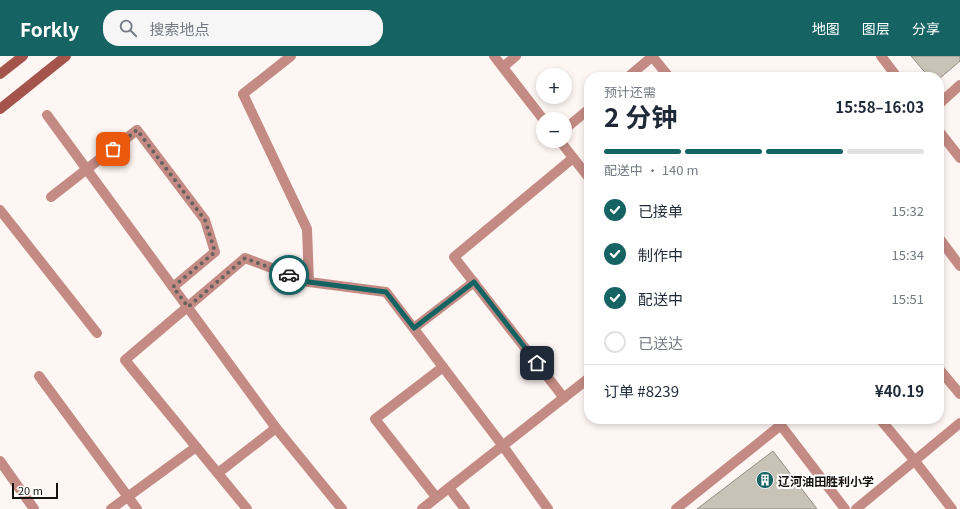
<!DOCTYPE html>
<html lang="zh">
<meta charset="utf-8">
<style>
body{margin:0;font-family:Georgia,"Noto Sans SC",serif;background:#f6f6f7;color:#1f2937;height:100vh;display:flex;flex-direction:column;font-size:15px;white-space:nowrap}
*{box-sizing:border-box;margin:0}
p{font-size:13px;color:#747a83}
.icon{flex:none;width:22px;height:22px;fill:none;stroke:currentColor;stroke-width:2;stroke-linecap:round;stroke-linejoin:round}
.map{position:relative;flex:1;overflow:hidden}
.side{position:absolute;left:584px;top:16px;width:360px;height:352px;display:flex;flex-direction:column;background:#fff;border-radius:16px;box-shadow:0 2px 6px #0003}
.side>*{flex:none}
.tools{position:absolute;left:536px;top:12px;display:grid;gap:8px}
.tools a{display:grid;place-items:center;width:36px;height:36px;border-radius:50%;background:#fff;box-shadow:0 2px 6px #0003;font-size:20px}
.scale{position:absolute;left:12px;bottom:10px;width:46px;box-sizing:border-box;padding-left:4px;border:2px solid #16120f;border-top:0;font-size:11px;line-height:14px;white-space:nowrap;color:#16120f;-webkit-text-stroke:3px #fff;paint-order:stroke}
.pin{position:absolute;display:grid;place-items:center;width:34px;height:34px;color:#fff;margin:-17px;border-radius:8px;box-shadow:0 2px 6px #0006}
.courier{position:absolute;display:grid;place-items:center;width:40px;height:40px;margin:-20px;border:3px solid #156463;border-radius:50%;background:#fff;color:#222;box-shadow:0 1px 5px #0007}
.summary em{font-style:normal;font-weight:700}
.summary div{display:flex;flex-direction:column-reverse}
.summary{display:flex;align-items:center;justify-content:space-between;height:68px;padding:0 20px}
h1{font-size:26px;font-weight:700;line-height:30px}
.bar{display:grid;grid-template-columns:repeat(4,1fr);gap:6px 4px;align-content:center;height:48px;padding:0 20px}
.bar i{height:5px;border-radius:3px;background:#e0e1e3}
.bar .active{background:#156463}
.bar p{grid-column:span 4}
.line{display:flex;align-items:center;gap:10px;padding:0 20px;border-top:1px solid #e0e1e3}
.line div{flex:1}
ol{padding:0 20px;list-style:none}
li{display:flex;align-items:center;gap:12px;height:44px}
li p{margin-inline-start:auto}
li .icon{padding:4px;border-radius:50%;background:#156463;color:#fff;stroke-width:4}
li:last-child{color:#747a83}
li i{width:22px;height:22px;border:2px solid #e0e1e3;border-radius:50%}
header{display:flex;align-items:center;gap:24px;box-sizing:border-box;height:56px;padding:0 20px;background:#156463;color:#fff}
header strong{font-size:19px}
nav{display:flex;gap:22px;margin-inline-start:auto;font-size:14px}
.search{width:280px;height:36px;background:#f6f6f7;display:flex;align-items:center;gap:10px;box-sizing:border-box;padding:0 14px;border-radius:16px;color:#747a83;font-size:15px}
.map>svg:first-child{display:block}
</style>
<header>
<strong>Forkly</strong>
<div class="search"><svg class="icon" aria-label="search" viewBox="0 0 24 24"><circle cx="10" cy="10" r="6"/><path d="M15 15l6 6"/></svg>搜索地点</div>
<nav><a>地图</a><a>图层</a><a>分享</a></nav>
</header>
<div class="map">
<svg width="960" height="453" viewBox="0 0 960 453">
<rect width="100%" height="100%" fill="#fef6f2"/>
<g fill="#c8c2b7" stroke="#928d82">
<polygon points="911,0 960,0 960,5 939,23 939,21 929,21"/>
<polygon points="773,395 817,453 697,453"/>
</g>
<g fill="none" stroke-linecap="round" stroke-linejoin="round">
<g stroke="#c48b84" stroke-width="10">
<polyline points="291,0 243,38 307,173 309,226"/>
<polyline points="494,0 543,63"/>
<polyline points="652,0 669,21"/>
<polyline points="881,0 897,21"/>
<polyline points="503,11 516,0"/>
<polyline points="628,21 653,0"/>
<polyline points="939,48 960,29"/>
<polyline points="47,59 276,372"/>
<polyline points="565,73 589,53"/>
<polyline points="939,75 960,102"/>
<polyline points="560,85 589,122"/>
<polyline points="51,141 137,74 205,164 215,196 173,231"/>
<polyline points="0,154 97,277"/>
<polyline points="939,182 960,210"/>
<polyline points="414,272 474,226"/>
<polyline points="939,313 960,338"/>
<polyline points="39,320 137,453"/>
<polyline points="564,342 454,201 573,102"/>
<polyline points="776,363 845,453"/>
<polyline points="880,363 915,405 952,453"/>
<polyline points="0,405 34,453"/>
<polyline points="218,417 276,372 342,453"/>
<polyline points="449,432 465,453"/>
<polyline points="436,441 375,363 443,311"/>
<polyline points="111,453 196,391"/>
<polyline points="247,453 125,304 245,202 309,226 386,236 503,390 548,453"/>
<polyline points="422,453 589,322"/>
<polyline points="676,453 781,369"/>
<polyline points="856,453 960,367"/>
</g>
<g stroke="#a5544c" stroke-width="10">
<polyline points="0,18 23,0"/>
<polyline points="0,53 66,0"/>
</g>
</g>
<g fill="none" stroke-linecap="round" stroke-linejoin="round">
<polyline stroke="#67625e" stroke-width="4" stroke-dasharray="0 7.2" points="113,93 137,74 205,164 215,196 173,231 188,251 245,202 289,219"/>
<polyline stroke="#156463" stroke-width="5" points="289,219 309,226 386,236 414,272 474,226 537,307"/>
</g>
<defs>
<symbol id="building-disc" viewBox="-11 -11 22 22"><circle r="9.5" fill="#156463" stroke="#fff"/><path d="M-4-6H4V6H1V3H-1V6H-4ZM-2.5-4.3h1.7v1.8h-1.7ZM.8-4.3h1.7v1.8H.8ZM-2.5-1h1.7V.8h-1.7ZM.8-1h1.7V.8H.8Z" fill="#fff"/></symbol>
</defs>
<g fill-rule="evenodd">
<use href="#building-disc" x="755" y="414" width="20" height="20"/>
</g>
<g text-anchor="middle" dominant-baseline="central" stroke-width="4" stroke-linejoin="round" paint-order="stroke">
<g font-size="12" font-weight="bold" fill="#16120f" stroke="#fff" text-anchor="start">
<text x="778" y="424">辽河油田胜利小学</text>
</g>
</g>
</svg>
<div class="tools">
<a>+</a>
<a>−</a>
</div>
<div class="scale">20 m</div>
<div class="pin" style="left:113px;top:93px;background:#ea580c"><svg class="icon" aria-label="bag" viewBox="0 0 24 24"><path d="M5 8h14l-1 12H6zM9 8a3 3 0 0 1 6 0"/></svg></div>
<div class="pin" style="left:537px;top:307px;background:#1f2937"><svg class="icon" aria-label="home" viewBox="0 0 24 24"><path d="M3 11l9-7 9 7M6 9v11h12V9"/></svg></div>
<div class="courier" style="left:289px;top:219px"><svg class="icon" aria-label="car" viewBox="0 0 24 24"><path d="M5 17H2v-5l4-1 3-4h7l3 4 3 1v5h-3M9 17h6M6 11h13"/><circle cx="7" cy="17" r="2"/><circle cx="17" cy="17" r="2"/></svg></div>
<section class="side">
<div class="summary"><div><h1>2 分钟</h1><p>预计还需</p></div><em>15:58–16:03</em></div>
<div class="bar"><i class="active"></i><i class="active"></i><i class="active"></i><i></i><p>配送中 · 140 m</p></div>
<ol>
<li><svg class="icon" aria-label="check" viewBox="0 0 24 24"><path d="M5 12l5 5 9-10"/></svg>已接单<p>15:32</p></li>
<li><svg class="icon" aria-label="check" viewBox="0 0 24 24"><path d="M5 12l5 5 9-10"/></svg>制作中<p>15:34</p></li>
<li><svg class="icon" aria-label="check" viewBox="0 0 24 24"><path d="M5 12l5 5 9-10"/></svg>配送中<p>15:51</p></li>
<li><i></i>已送达</li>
</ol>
<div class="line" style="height:52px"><div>订单 #8239</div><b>¥40.19</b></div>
</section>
</div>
